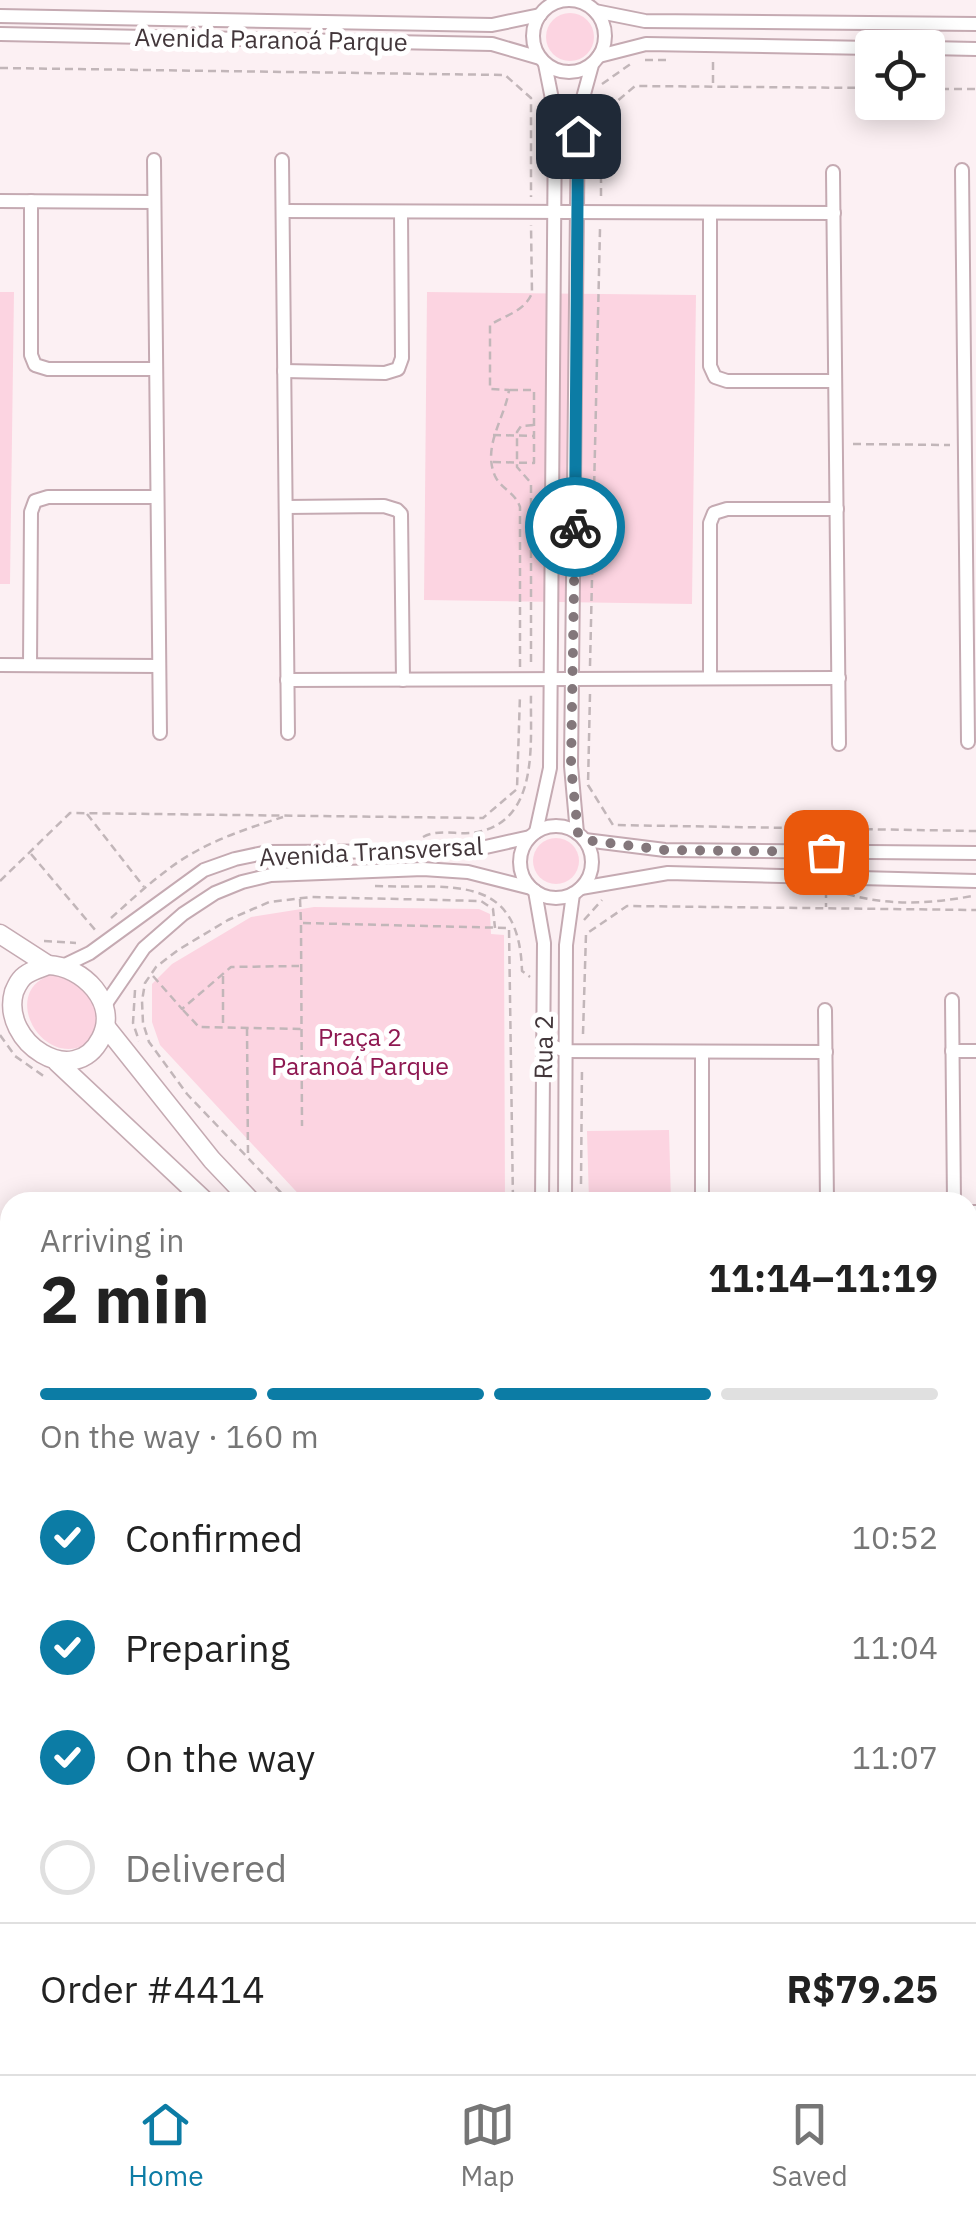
<!DOCTYPE html>
<meta charset="utf-8">
<style>
body{margin:0;font-family:"IBM Plex Sans",sans-serif;background:#f2f2f2;color:#222;height:100vh;display:flex;flex-direction:column;font-size:38px;white-space:nowrap}
*{box-sizing:border-box;margin:0}
p{font-size:32px;color:#767676}
.icon{flex:none;width:55px;height:55px;fill:none;stroke:currentColor;stroke-width:2;stroke-linecap:round;stroke-linejoin:round}
.map{position:relative;flex:1;overflow:hidden}
.panel{position:absolute;left:0px;top:1192px;width:978px;height:882px;display:flex;flex-direction:column;background:#fff;border-radius:30px 30px 0 0;box-shadow:0 5px 25px #0003}
.panel>*{flex:none}
.tools{position:absolute;left:855px;top:30px;display:grid;gap:20px}
.tools a{display:grid;place-items:center;width:90px;height:90px;border-radius:10px;background:#fff;box-shadow:0 5px 25px #0003;font-size:50px}
.pin{position:absolute;display:grid;place-items:center;width:85px;height:85px;color:#fff;margin:-42px;border-radius:20px;box-shadow:0 5px 15px #0006}
.courier{position:absolute;display:grid;place-items:center;width:100px;height:100px;margin:-50px;border:8px solid #0c7ca5;border-radius:50%;background:#fff;color:#222;box-shadow:0 2px 12px #0007}
.summary em{font-style:normal;font-weight:800}
.summary div{display:flex;flex-direction:column-reverse}
.summary{display:flex;align-items:center;justify-content:space-between;height:170px;padding:0 40px}
h1{font-size:65px;font-weight:800;line-height:75px}
.bar{display:grid;grid-template-columns:repeat(4,1fr);gap:15px 10px;align-content:center;height:120px;padding:0 40px}
.bar i{height:12px;border-radius:8px;background:#e0e0e0}
.bar .current{background:#0c7ca5}
.bar p{grid-column:span 4}
.line{display:flex;align-items:center;gap:25px;padding:0 40px;border-top:2px solid #e0e0e0}
.line div{flex:1}
ol{padding:0 40px;list-style:none}
li{display:flex;align-items:center;gap:30px;height:110px}
li p{margin-inline-start:auto}
li .icon{padding:10px;border-radius:50%;background:#0c7ca5;color:#fff;stroke-width:4}
li:last-child{color:#767676}
li i{width:55px;height:55px;border:5px solid #e0e0e0;border-radius:50%}
.tab-bar{display:flex;justify-content:space-around;align-items:center;height:140px;border-top:2px solid #e0e0e0;background:#fff;font-size:28px;color:#767676}
.tab-bar a{display:grid;justify-items:center;gap:5px}
.tab-bar .current{color:#0c7ca5}
.map>svg:first-child{display:block}
</style>
<div class="map">
<svg width="976" height="2074" viewBox="0 0 976 2074">
<rect width="100%" height="100%" fill="#fcf0f3"/>
<g fill="#fcd4e1">
<circle cx="570" cy="37" r="24"/>
<polygon points="0,292 14,292 10,584 0,584"/>
<polygon points="427,292 696,295 692,604 424,600"/>
<circle cx="556" cy="861" r="23"/>
<polygon points="314,907 479,909 490,914 491,934 504,935 505,1202 306,1202 160,1045 152,1022 152,984 172,964 251,917"/>
<path d="M51 975C85 976 118 1027 85 1045 40 1067 0 991 51 975Z"/>
<polygon points="669,1130 671,1202 589,1202 587,1131"/>
<polygon points="968,1654 976,1654 976,1847 968,1839"/>
</g>
<g fill="none" stroke-linecap="round" stroke-linejoin="round">
<defs>
<g id="street">
<circle cx="569" cy="36" r="36"/>
<polyline points="595,11 645,21 976,24"/>
<polyline points="0,16 492,25 540,15"/>
<polyline points="0,34 492,44 540,58"/>
<polyline points="928,48 976,49"/>
<polyline points="599,56 646,44 872,48"/>
<polyline points="154,160 160,733"/>
<polyline points="282,160 288,733"/>
<polyline points="962,170 968,742"/>
<polyline points="833,172 839,744"/>
<polyline points="0,201 154,202"/>
<polyline points="31,201 31,355 35,365 48,369 156,369"/>
<polyline points="283,211 834,213"/>
<polyline points="710,213 710,366 715,377 727,381 835,381"/>
<polyline points="284,371 385,373 398,369 402,358 401,212"/>
<polyline points="286,507 384,506 397,510 401,514 403,680"/>
<polyline points="0,665 159,666"/>
<polyline points="30,665 31,512 35,501 48,497 157,497"/>
<polyline points="710,677 710,523 714,513 727,509 837,509"/>
<polyline points="287,680 839,678"/>
<circle cx="556" cy="862" r="36"/>
<polyline points="536,832 550,768 555,114 545,64"/>
<polyline points="577,833 571,766 578,116 592,65"/>
<polyline points="585,840 665,850 976,853"/>
<polyline points="581,888 668,873 976,881"/>
<polyline points="535,891 544,943 542,1202"/>
<polyline points="63,966 90,953 204,870 235,859 268,852 468,851 530,837"/>
<polyline points="952,1000 954,1202"/>
<polyline points="105,1005 144,948 183,914 215,893 242,882 271,875 423,869 468,872 531,888"/>
<polyline points="825,1010 827,1202"/>
<polyline points="543,1043 566,1051 826,1052"/>
<polyline points="952,1051 976,1051"/>
<polyline points="702,1052 702,1202"/>
<polyline points="565,1202 566,945 573,894"/>
<polyline points="968,1212 976,1212"/>
<polyline points="968,1346 976,1346"/>
<polyline points="968,1519 976,1519"/>
<polyline points="968,1600 976,1600"/>
<polyline points="968,1619 976,1619"/>
</g>
<g id="secondary">
<polyline points="0,934 48,965"/>
<path d="M48 965C83 966 119 1003 101 1038 74 1091 0 1042 14 992 17 985 20 978 27 974 33 970 41 968 48 965Z"/>
<polyline points="106,1027 212,1160 252,1202"/>
<polyline points="57,1062 206,1202"/>
<polyline points="968,1874 976,1882"/>
<polyline points="968,1941 976,1949"/>
</g>
</defs>
<use href="#street" stroke="#c5aab2" stroke-width="16"/>
<use href="#secondary" stroke="#c5aab2" stroke-width="21"/>
<g stroke="#c2b6b9" stroke-width="2.5" stroke-dasharray="8 5" stroke-linecap="butt">
<polyline points="645,60 667,60"/>
<polyline points="713,62 713,84"/>
<polyline points="0,68 505,75 531,98 531,197"/>
<polyline points="602,84 632,63"/>
<polyline points="928,89 976,89"/>
<polyline points="601,196 601,115 635,86 872,88"/>
<polyline points="493,435 535,436"/>
<polyline points="853,444 950,445"/>
<polyline points="493,462 534,463 534,390 510,390"/>
<polyline points="531,662 531,483 517,467 517,432 521,426 535,425"/>
<polyline points="590,666 600,229"/>
<path d="M520 667V507C515 492 501 489 495 476 482 446 505 418 509 390L490 389V325C506 315 525 311 532 293L531 225"/>
<polyline points="590,694 588,785 613,825 976,831"/>
<polyline points="87,814 144,887"/>
<path d="M423 837C439 828 460 836 478 832 540 819 530 742 531 695"/>
<polyline points="31,854 96,931"/>
<polyline points="0,881 70,813 483,818 517,789 520,695"/>
<path d="M375 886C451 889 519 871 522 971L530 977"/>
<polyline points="826,890 826,907"/>
<path d="M847 894C888 906 930 904 972 896"/>
<polyline points="300,899 301,923 509,928 513,1202"/>
<path d="M111 918C129 902 147 885 166 871 200 844 242 830 283 817"/>
<polyline points="584,920 602,900"/>
<polyline points="301,925 302,1126"/>
<polyline points="44,941 76,943"/>
<polyline points="153,976 182,1009 231,967 299,966"/>
<polyline points="223,976 223,1028"/>
<polyline points="135,990 133,1023 139,1041"/>
<polyline points="183,1010 199,1027 301,1029"/>
<polyline points="247,1028 248,1157"/>
<polyline points="583,1034 586,934 627,906 976,910"/>
<polyline points="0,1035 15,1056 45,1077"/>
<polyline points="581,1184 582,1067"/>
<polyline points="290,1202 187,1094 149,1042 143,1023 142,1001 145,983 156,967 178,950 228,920 269,902 311,897 481,901 493,909 495,928"/>
<polyline points="968,1647 976,1647"/>
<polyline points="968,1844 976,1853"/>
<polyline points="411,2074 434,2065"/>
</g>
<use href="#street" stroke="#fff" stroke-width="12"/>
<use href="#secondary" stroke="#fff" stroke-width="18"/>
</g>
<g fill="none" stroke-linecap="round" stroke-linejoin="round">
<polyline stroke="#83777b" stroke-width="10" stroke-dasharray="0 18" points="575,527 571,766 578,833 585,840 665,850 826,852"/>
<polyline stroke="#0c7ca5" stroke-width="12" points="575,527 578,136"/>
</g>
<g text-anchor="middle" dominant-baseline="central" stroke-width="10" stroke-linejoin="round" paint-order="stroke">
<g font-size="25" fill="#42363a" stroke="#fff">
<text transform="translate(271 39) rotate(1)">Avenida Paranoá Parque</text>
<text transform="translate(371 851) rotate(-3)">Avenida Transversal</text>
<text transform="translate(543 1047) rotate(-89)">Rua 2</text>
</g>
<g font-size="25" fill="#8e1851" stroke="#fff">
<text x="360" y="1036">Praça 2<tspan x="360" dy="29">Paranoá Parque</tspan></text>
</g>
</g>
</svg>
<div class="tools">
<a><svg class="icon" aria-label="locate" viewBox="0 0 24 24"><circle cx="12" cy="12" r="6"/><path d="M12 2v4M12 18v4M2 12h4M18 12h4"/></svg></a>
</div>
<div class="pin" style="left:826px;top:852px;background:#ea580c"><svg class="icon" aria-label="bag" viewBox="0 0 24 24"><path d="M5 8h14l-1 12H6zM9 8a3 3 0 0 1 6 0"/></svg></div>
<div class="pin" style="left:578px;top:136px;background:#1f2937"><svg class="icon" aria-label="home" viewBox="0 0 24 24"><path d="M3 11l9-7 9 7M6 9v11h12V9"/></svg></div>
<div class="courier" style="left:575px;top:527px"><svg class="icon" aria-label="bike" viewBox="0 0 24 24"><circle cx="6" cy="16" r="4"/><circle cx="18" cy="16" r="4"/><path d="M6 16l4-8h5l3 8M10 8l3 8H6M13 5h3"/></svg></div>
<section class="panel">
<div class="summary"><div><h1>2 min</h1><p>Arriving in</p></div><em>11:14–11:19</em></div>
<div class="bar"><i class="current"></i><i class="current"></i><i class="current"></i><i></i><p>On the way · 160 m</p></div>
<ol>
<li><svg class="icon" aria-label="check" viewBox="0 0 24 24"><path d="M5 12l5 5 9-10"/></svg>Confirmed<p>10:52</p></li>
<li><svg class="icon" aria-label="check" viewBox="0 0 24 24"><path d="M5 12l5 5 9-10"/></svg>Preparing<p>11:04</p></li>
<li><svg class="icon" aria-label="check" viewBox="0 0 24 24"><path d="M5 12l5 5 9-10"/></svg>On the way<p>11:07</p></li>
<li><i></i>Delivered</li>
</ol>
<div class="line" style="height:130px"><div>Order #4414</div><b>R$79.25</b></div>
</section>
</div>
<nav class="tab-bar">
<a class="current"><svg class="icon" aria-label="home" viewBox="0 0 24 24"><path d="M3 11l9-7 9 7M6 9v11h12V9"/></svg>Home</a>
<a><svg class="icon" aria-label="map" viewBox="0 0 24 24"><path d="M3 6l6-2 6 2 6-2v14l-6 2-6-2-6 2zM9 4v14M15 6v14"/></svg>Map</a>
<a><svg class="icon" aria-label="saved" viewBox="0 0 24 24"><path d="M7 4h10v16l-5-4-5 4z"/></svg>Saved</a>
</nav>
